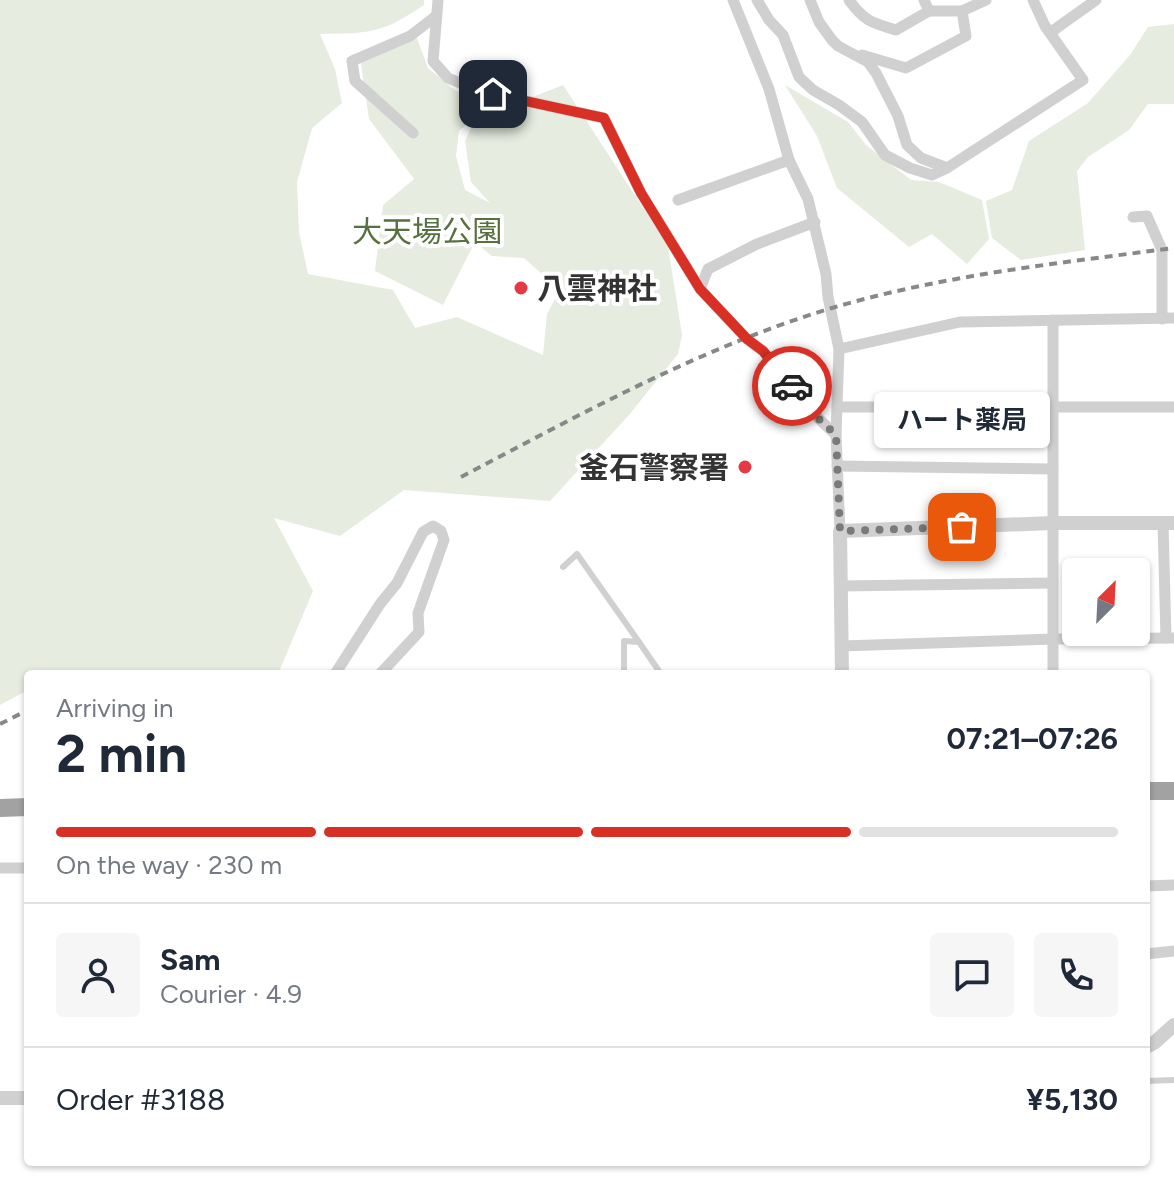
<!DOCTYPE html>
<meta charset="utf-8">
<style>
body{margin:0;font-family:Figtree,"Noto Sans JP",sans-serif;background:#f6f6f7;color:#1f2937;height:100vh;display:flex;flex-direction:column;font-size:30px;white-space:nowrap}
*{box-sizing:border-box;margin:0}
p{font-size:26px;color:#747a83}
.icon{flex:none;width:44px;height:44px;fill:none;stroke:currentColor;stroke-width:2;stroke-linecap:round;stroke-linejoin:round}
.map{position:relative;flex:1;overflow:hidden}
.panel{position:absolute;left:24px;top:670px;width:1126px;height:496px;display:flex;flex-direction:column;background:#fff;border-radius:8px;box-shadow:0 2px 6px #0004}
.panel>*{flex:none}
.needle{width:52px;rotate:24deg}
.controls{position:absolute;left:1062px;top:558px;display:grid;gap:16px}
.controls a{display:grid;place-items:center;width:88px;height:88px;border-radius:8px;background:#fff;box-shadow:0 2px 6px #0004;font-size:40px}
.pin{position:absolute;display:grid;place-items:center;width:68px;height:68px;color:#fff;margin:-34px;border-radius:16px;box-shadow:0 4px 12px #0006}
.courier{position:absolute;display:grid;place-items:center;width:80px;height:80px;margin:-40px;border:6px solid #d93025;border-radius:50%;background:#fff;color:#222;box-shadow:0 2px 10px #0007}
.bubble{position:absolute;height:56px;border-radius:8px;background:#fff;box-shadow:0 2px 6px #0004;font-size:26px;font-weight:700;line-height:56px;text-align:center}
.head em{font-style:normal;font-weight:700}
.head div{display:flex;flex-direction:column-reverse}
.head{display:flex;align-items:center;justify-content:space-between;height:136px;padding:0 32px}
h1{font-size:52px;font-weight:700;line-height:60px}
.bar{display:grid;grid-template-columns:repeat(4,1fr);gap:12px 8px;align-content:center;height:96px;padding:0 32px}
.bar i{height:10px;border-radius:6px;background:#e0e1e3}
.bar .current{background:#d93025}
.bar p{grid-column:span 4}
.line{display:flex;align-items:center;gap:20px;padding:0 32px;border-top:2px solid #e0e1e3}
.line div{flex:1}
.round{display:grid;place-items:center;flex:none;width:84px;height:84px;border-radius:8px;background:#f6f6f7}
.map>svg:first-child{display:block}
</style>
<div class="map">
<svg width="1174" height="1190" viewBox="0 0 1174 1190">
<rect width="100%" height="100%" fill="#fff"/>
<g fill="#e6ecdf">
<path d="M0 0H424V5C381 34 370 33 320 34L335 69 342 103 312 128 297 182 299 232 308 274 393 290 415 328 457 317 543 355 547 314 560 290 524 258 492 256 477 244 485 222 443 305 375 271 383 205 414 179 369 119 360 58 415 33 428 68 456 91 491 103 459 131 456 156 465 190 490 203 471 182 465 141 470 130 480 118 563 85 668 246 682 335 678 354 629 415 550 501 404 490 340 536 274 518 313 591 278 674H28V690L0 705Z"/>
<polygon points="1174,24 1174,104 1148,104 1129,130 1088,157 1077,171 1085,250 1021,260 992,238 986,201 1012,190 1029,141 1088,103 1130,55 1148,27"/>
<polygon points="785,85 848,122 866,145 911,180 939,182 982,200 989,239 967,264 932,234 909,247 837,188 817,136"/>
</g>
<g fill="none" stroke-linecap="round" stroke-linejoin="round">
<g stroke="#d0d0d0" stroke-width="6">
<polyline points="563,567 577,554 639,642"/>
<polyline points="624,674 624,641 639,642 661,674"/>
<polyline points="1146,1081 1174,1080"/>
</g>
<g stroke="#d0d0d0" stroke-width="11">
<polyline points="438,0 433,61 448,78 465,85 493,94 604,118 641,193 700,289 747,339 763,351 819,419 836,435"/>
<polyline points="733,0 769,89 789,160 808,199 826,274 828,297 839,349 836,435 840,531"/>
<polyline points="757,0 769,20 783,35 799,77 813,90 839,105 862,122 885,155 910,168 932,175 947,168"/>
<polyline points="810,0 819,22 832,40 838,46 868,62 876,73 898,116 907,145 921,158 947,168 1083,80 1045,26 1033,0"/>
<path d="M849 0C864 21 872 23 896 30L929 11H962"/>
<polyline points="924,0 929,11"/>
<polyline points="1051,32 1096,0"/>
<polyline points="862,55 906,68 966,36 962,11 986,0"/>
<polyline points="413,133 355,81 352,61 410,36 436,16"/>
<polyline points="678,200 789,160"/>
<polyline points="1133,217 1147,216 1162,250 1162,319"/>
<polyline points="700,289 708,269 757,244 815,222"/>
<polyline points="1053,320 1053,674"/>
<polyline points="839,349 960,322 1174,318"/>
<polyline points="837,407 1174,407"/>
<polyline points="837,466 1053,469"/>
<polyline points="1163,523 1166,638"/>
<polyline points="841,586 1053,583"/>
<polyline points="842,646 1053,639 1174,638"/>
<polyline points="335,674 380,604 397,583 423,532 433,526 441,531 444,540 418,613 419,632 380,674"/>
<polyline points="0,868 28,868"/>
<polyline points="1146,886 1174,885"/>
<polyline points="1146,954 1174,951"/>
</g>
<g stroke="#d0d0d0" stroke-width="14">
<polyline points="842,674 840,531 1053,523 1174,523"/>
<polyline points="1146,1047 1154,1043 1174,1025"/>
<polyline points="0,1098 28,1098"/>
</g>
<g stroke="#a2a2a2" stroke-width="18">
<polyline points="1146,791 1174,791"/>
<polyline points="0,808 28,807"/>
</g>
<g stroke="#888" stroke-width="4" stroke-dasharray="8 6" stroke-linecap="butt">
<path d="M461 477C581 414 702 347 832 308 943 275 1060 263 1174 248"/>
<polyline points="0,724 28,710"/>
</g>
</g>
<g fill="none" stroke-linecap="round" stroke-linejoin="round">
<polyline stroke="#7a7a7a" stroke-width="8" stroke-dasharray="0 14.4" points="792,386 819,419 836,435 840,531 962,527"/>
<polyline stroke="#d93025" stroke-width="10" points="493,94 604,118 641,193 700,289 747,339 763,351 792,386"/>
</g>
<g fill="#e63946" stroke="#fff" stroke-width="3">
<circle cx="521" cy="288" r="8"/>
<circle cx="745" cy="467" r="8"/>
</g>
<g text-anchor="middle" dominant-baseline="central" stroke-width="8" stroke-linejoin="round" paint-order="stroke">
<g font-size="30" fill="#56703f" stroke="#fff">
<text x="427" y="231">大天場公園</text>
</g>
<g font-size="30" font-weight="bold" fill="#333" stroke="#fff" text-anchor="start">
<text x="537" y="288">八雲神社</text>
<text x="729" y="467" text-anchor="end">釜石警察署</text>
</g>
</g>
</svg>
<div class="controls">
<a><svg class="needle" viewBox="-14 -14 28 28"><path d="M0-13l5 13h-10z" fill="#e53935"/><path d="M0 13l5-13h-10z" fill="#747a83"/></svg></a>
</div>
<div class="pin" style="left:962px;top:527px;background:#ea580c"><svg class="icon" aria-label="bag" viewBox="0 0 24 24"><path d="M5 8h14l-1 12H6zM9 8a3 3 0 0 1 6 0"/></svg></div>
<div class="pin" style="left:493px;top:94px;background:#1f2937"><svg class="icon" aria-label="home" viewBox="0 0 24 24"><path d="M3 11l9-7 9 7M6 9v11h12V9"/></svg></div>
<div class="courier" style="left:792px;top:386px"><svg class="icon" aria-label="car" viewBox="0 0 24 24"><path d="M5 17H2v-5l4-1 3-4h7l3 4 3 1v5h-3M9 17h6M6 11h13"/><circle cx="7" cy="17" r="2"/><circle cx="17" cy="17" r="2"/></svg></div>
<div class="bubble" style="left:874px;top:392px;width:176px">ハート薬局</div>
<section class="panel">
<div class="head"><div><h1>2 min</h1><p>Arriving in</p></div><em>07:21–07:26</em></div>
<div class="bar"><i class="current"></i><i class="current"></i><i class="current"></i><i></i><p>On the way · 230 m</p></div>
<div class="line" style="height:144px"><a class="round"><svg class="icon" aria-label="person" viewBox="0 0 24 24"><circle cx="12" cy="8" r="4"/><path d="M4 21q1-7 8-7t8 7"/></svg></a><div><b>Sam</b><p>Courier · 4.9</p></div><a class="round"><svg class="icon" aria-label="chat" viewBox="0 0 24 24"><path d="M4 5h16v11H9l-5 4z"/></svg></a><a class="round"><svg class="icon" aria-label="phone" viewBox="0 0 24 24"><path d="M5 4h4l2 5-3 2q2 4 5 5l2-3 5 2v4C11 20 4 13 5 4z"/></svg></a></div>
<div class="line" style="height:104px"><div>Order #3188</div><b>¥5,130</b></div>
</section>
</div>
